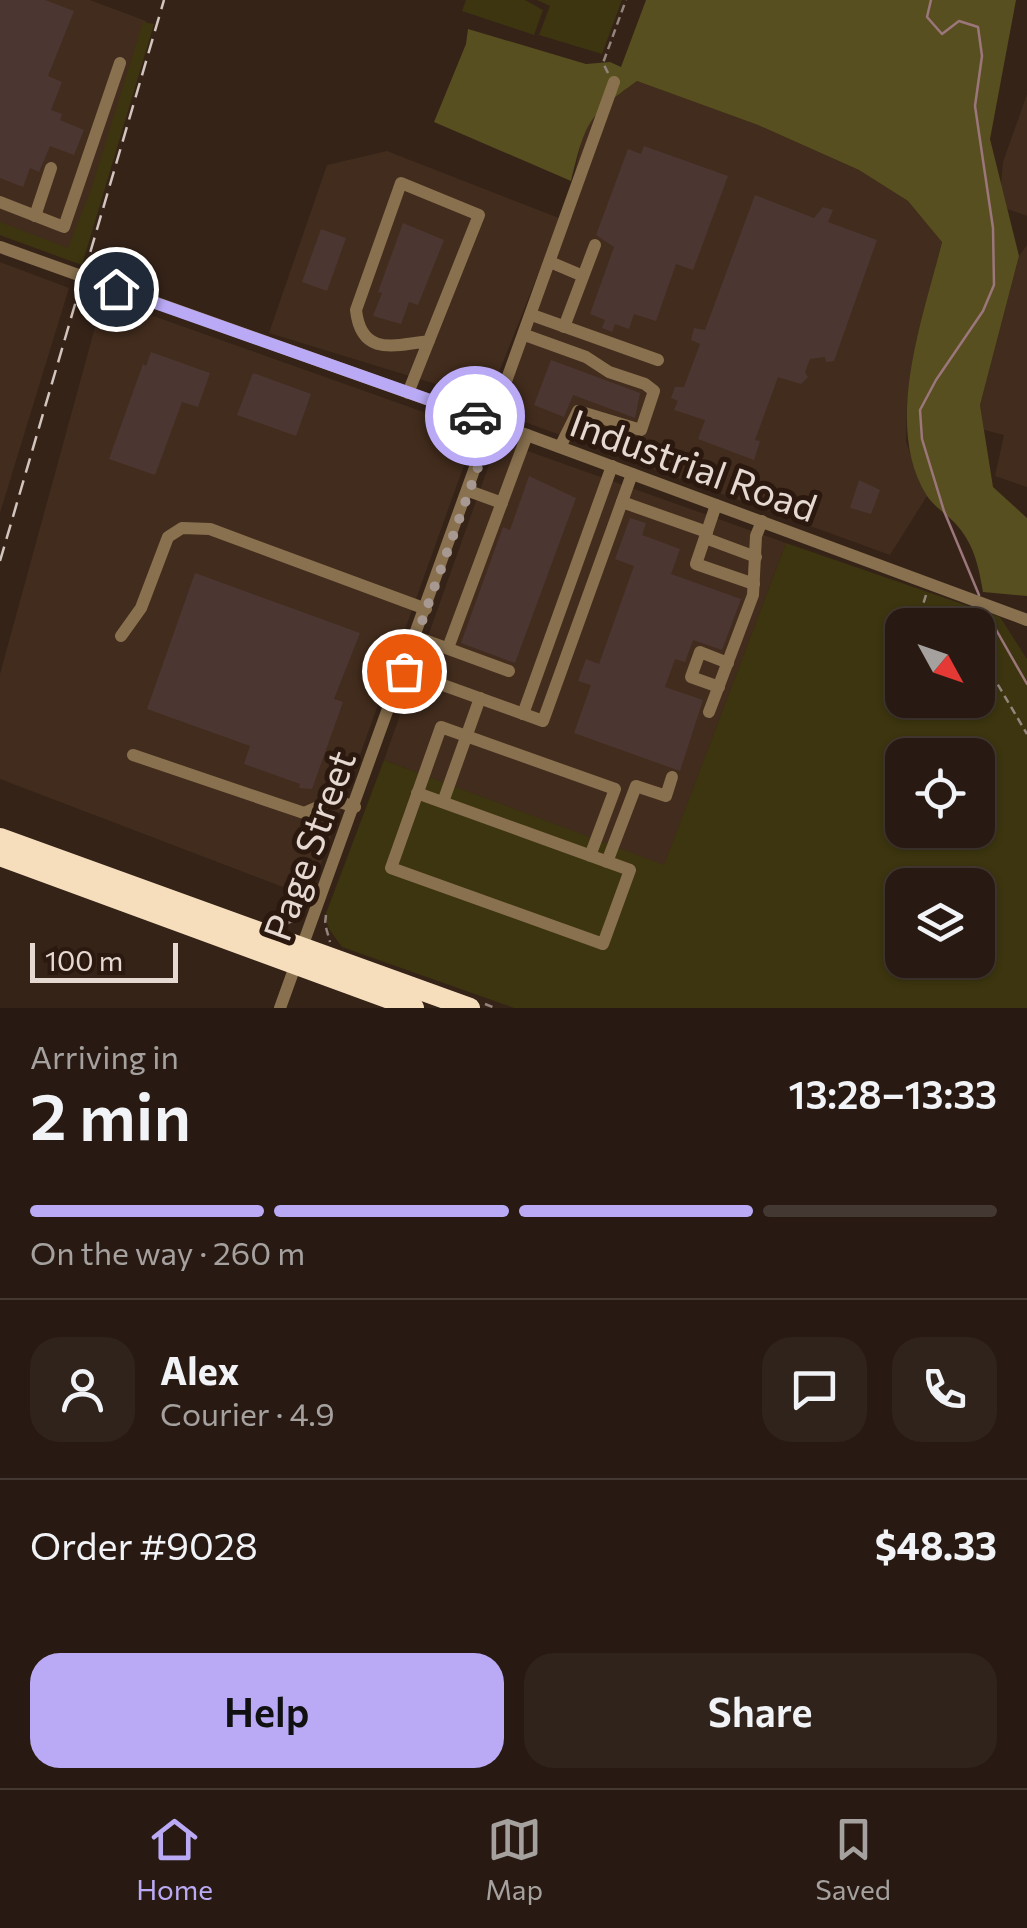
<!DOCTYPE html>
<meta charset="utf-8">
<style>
body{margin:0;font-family:Commissioner,sans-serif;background:#30231b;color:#f1f3f6;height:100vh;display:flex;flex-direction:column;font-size:38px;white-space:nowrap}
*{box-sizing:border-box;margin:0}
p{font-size:32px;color:#a5a19f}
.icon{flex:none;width:55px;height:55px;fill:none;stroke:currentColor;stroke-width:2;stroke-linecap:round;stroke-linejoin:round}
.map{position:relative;height:1008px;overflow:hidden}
.panel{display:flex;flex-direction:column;background:#281a12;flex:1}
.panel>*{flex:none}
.needle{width:65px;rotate:130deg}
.fabs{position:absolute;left:885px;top:608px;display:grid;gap:20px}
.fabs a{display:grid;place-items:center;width:110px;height:110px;border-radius:20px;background:#281a12;box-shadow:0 2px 8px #0004,0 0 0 2px #443832;font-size:50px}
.scale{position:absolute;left:30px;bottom:25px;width:148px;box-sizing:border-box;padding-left:10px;border:5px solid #e5d9d2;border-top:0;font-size:28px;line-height:35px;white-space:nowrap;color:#e5d9d2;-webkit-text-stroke:8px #2b190f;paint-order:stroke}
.pin{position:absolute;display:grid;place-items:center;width:85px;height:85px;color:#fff;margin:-42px;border:5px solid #fff;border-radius:50%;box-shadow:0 2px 10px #0007}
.courier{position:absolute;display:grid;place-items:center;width:100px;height:100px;margin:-50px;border:8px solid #baaaf6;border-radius:50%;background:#fff;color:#222;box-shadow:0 2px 12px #0007}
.overview em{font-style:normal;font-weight:600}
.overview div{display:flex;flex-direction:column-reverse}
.overview{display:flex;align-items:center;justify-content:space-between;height:170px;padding:0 30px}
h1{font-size:65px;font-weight:600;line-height:75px}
.bar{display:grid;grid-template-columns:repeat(4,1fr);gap:15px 10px;align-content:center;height:120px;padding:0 30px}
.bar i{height:12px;border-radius:8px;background:#443832}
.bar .selected{background:#baaaf6}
.bar p{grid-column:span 4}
.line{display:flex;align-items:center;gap:25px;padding:0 30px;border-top:2px solid #443832}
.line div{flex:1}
.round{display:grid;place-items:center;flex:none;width:105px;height:105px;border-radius:30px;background:#30231b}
.button{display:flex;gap:20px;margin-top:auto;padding:20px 30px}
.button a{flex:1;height:115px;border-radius:30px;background:#baaaf6;color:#111;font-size:40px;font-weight:600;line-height:115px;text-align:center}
.button a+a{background:#30231b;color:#f1f3f6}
.menu{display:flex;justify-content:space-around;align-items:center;height:140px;border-top:2px solid #443832;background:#281a12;font-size:28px;color:#a5a19f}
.menu a{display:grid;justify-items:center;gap:5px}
.menu .selected{color:#baaaf6}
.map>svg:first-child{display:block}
</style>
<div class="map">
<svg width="1027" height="1008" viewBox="0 0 1027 1008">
<rect width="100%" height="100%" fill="#352318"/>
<g fill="#422c1d">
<polygon points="0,0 90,0 146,21 82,265 0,235"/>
<polygon points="637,81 758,125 859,170 908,201 942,241 917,346 907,402 906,442 927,496 890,555 486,408 495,397 542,264 488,400 269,333 327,165 387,151 559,218 572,185 584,129 602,107"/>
<polygon points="1027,94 1027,216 999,206 1003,162"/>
<polygon points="1027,245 1027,487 995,476 1004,435 984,430 980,405 1019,256"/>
<polygon points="0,262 69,288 0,513"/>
<polygon points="103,298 463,426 472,443 309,897 0,779 0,674"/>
<polygon points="508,444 786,543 664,866 384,760 492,456"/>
</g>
<g fill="#3c350f" fill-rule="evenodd">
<polygon points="466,0 525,0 543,10 534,35 462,11"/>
<polygon points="537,0 622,0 602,54 539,35 550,6"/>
<polygon points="143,22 154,24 82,265 0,235 0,222 68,248 91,189"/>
<path d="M786 543 1000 617 1027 659V1008H514L342 947 329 929 325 916 384 760 664 865ZM902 625H978V700H902ZM902 755H978V830H902ZM902 885H978V960H902Z"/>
</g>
<path fill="#574f1f" d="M646 0H1016L990 139 1019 256 980 405 993 487 1027 518V596L983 592C978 564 974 544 955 523 946 514 934 506 927 496 882 425 924 316 942 242L908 201 859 170 758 125 637 81C587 117 586 121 571 181L434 122 466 44 468 29 586 64 610 62 621 67Z"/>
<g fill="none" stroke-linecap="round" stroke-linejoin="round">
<g stroke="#9b767b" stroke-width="2.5">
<polyline points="931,0 927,17 942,34 959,21 978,27 982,56 975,106 993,228 994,285 983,311 936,380 920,410 922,439 944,511 979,595"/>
<polyline points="986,612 1027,684"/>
</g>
</g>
<g fill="#4c3632">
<polygon points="0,0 45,0 74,11 48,76 62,82 51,110 62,114 60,120 84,130 74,155 50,146 39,172 30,168 23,187 0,178"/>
<polygon points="644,146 728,176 693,270 676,264 656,321 634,314 629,329 615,324 612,332 602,328 605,320 590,314 614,247 596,235 628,149 641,154"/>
<polygon points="755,195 814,218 823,207 833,210 828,222 877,240 834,361 826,362 825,357 810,359 805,372 808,377 801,384 778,377 755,440 760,441 754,460 698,439 705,420 674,410 678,401 671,398 675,387 684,387 700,344 691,340 694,328 705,330"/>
<polygon points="403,223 444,240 418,305 409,302 401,324 373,316 382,293 378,292"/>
<polygon points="321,229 346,238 327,291 302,282"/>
<polygon points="151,352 210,373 198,407 182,402 155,475 109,459 143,364 146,366"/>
<polygon points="551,360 640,393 635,418 573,395 564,417 534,405"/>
<polygon points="253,373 311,394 296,436 237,415"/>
<polygon points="529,476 576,498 515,663 461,643 503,527 510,530"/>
<polygon points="859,480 880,490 871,514 850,508"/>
<polygon points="630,518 646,523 642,535 680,549 671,574 741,599 722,650 693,640 685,662 675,659 665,687 703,700 680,771 574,733 591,685 578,681 586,659 599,664 634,566 615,559"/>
<polygon points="195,573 360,633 334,699 343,702 312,789 299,788 300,784 244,764 250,746 147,709"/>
</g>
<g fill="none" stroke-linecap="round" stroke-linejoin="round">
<g stroke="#94857c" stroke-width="2.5" stroke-dasharray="8 5" stroke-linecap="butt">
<polyline points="608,73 603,63 626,0"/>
<polyline points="926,595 921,611 961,625"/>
<polyline points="978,651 1027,734"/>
<polyline points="326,915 325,924 330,942"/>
<polyline points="285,924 300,918"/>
<polyline points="485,1004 495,1008"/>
</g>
<g stroke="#89714f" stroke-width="12">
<polyline points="0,202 64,227 120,63"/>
<polyline points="35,216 51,168"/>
<polyline points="0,247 527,435 1027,620"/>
<polyline points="550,262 583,276"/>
<polyline points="532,315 658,360"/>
<polyline points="564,327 595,245"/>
<polyline points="525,335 586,357 609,372 645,384 654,391 641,430 578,411 560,447"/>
<path d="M408 393 479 215 401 183 356 310C361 356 393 346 429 341"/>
<polyline points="469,491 502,503"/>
<polyline points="622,502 707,532"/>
<polyline points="716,505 696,564 754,584"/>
<polyline points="705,538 756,557"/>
<polyline points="121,636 141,608 168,537 182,528 210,529 426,609"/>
<polyline points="416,637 509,671"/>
<polyline points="448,648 527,435"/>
<polyline points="404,671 543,721 632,474"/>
<polyline points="719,687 691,677 700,652 728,663"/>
<polyline points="709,712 753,595 756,536 762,521"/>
<polyline points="523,714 612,466"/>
<polyline points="133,755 304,813 334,800 355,807"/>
<path d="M417 793C488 818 559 845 630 870L603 944 391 868 441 727 615 789 590 856"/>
<polyline points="443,802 480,698"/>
<polyline points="607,862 636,786 666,796 672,777"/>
<polyline points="280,1008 614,82"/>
</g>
<g stroke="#f6debd" stroke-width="20">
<polyline points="0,838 470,1008"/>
<polyline points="0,856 414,1008"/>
</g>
<polyline stroke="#d2c5be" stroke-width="2.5" stroke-dasharray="15 8" stroke-linecap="butt" points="0,561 164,0"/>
</g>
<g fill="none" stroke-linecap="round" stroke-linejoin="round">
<polyline stroke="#a79991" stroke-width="10" stroke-dasharray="0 18" points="404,671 494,423 475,416"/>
<polyline stroke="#baaaf6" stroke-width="12" points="116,289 475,416"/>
</g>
<g text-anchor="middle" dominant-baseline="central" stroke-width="10" stroke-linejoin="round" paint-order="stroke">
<g font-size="38" fill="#e5d9d2" stroke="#2b190f">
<text transform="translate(694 464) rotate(20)">Industrial Road</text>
<text transform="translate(308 845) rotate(-70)">Page Street</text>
</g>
</g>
</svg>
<div class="fabs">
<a><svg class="needle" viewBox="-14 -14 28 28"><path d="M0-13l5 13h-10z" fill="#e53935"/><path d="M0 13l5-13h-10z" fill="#a5a19f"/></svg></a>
<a><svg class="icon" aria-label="locate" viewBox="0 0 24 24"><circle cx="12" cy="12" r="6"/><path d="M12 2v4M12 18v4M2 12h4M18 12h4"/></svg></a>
<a><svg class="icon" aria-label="layers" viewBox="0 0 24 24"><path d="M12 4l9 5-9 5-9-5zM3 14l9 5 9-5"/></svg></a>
</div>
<div class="scale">100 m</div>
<div class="pin" style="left:404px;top:671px;background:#ea580c"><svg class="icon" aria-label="bag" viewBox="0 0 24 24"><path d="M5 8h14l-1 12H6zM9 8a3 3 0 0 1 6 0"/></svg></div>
<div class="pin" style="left:116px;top:289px;background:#1f2937"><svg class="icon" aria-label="home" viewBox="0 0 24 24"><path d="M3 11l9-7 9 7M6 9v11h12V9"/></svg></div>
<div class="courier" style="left:475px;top:416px"><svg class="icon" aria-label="car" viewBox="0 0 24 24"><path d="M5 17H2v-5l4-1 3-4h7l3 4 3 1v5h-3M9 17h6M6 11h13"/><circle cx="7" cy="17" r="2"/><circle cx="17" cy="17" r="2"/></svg></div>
</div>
<section class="panel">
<div class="overview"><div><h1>2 min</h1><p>Arriving in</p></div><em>13:28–13:33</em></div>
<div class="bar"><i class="selected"></i><i class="selected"></i><i class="selected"></i><i></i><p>On the way · 260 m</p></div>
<div class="line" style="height:180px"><a class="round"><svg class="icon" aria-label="person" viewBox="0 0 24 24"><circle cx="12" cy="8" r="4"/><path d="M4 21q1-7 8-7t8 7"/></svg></a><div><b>Alex</b><p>Courier · 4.9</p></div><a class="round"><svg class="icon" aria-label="chat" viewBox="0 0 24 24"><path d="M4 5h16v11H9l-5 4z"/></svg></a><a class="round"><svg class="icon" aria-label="phone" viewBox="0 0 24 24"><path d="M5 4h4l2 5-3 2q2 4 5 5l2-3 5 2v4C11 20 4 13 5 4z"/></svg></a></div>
<div class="line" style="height:130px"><div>Order #9028</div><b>$48.33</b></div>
<div class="button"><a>Help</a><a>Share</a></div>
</section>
<nav class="menu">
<a class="selected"><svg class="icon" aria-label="home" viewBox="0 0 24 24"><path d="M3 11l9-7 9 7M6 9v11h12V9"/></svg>Home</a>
<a><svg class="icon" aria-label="map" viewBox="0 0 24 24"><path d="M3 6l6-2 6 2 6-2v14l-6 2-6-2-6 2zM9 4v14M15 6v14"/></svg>Map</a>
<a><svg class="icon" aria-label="saved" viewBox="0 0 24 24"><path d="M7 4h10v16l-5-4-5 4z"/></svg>Saved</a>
</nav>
